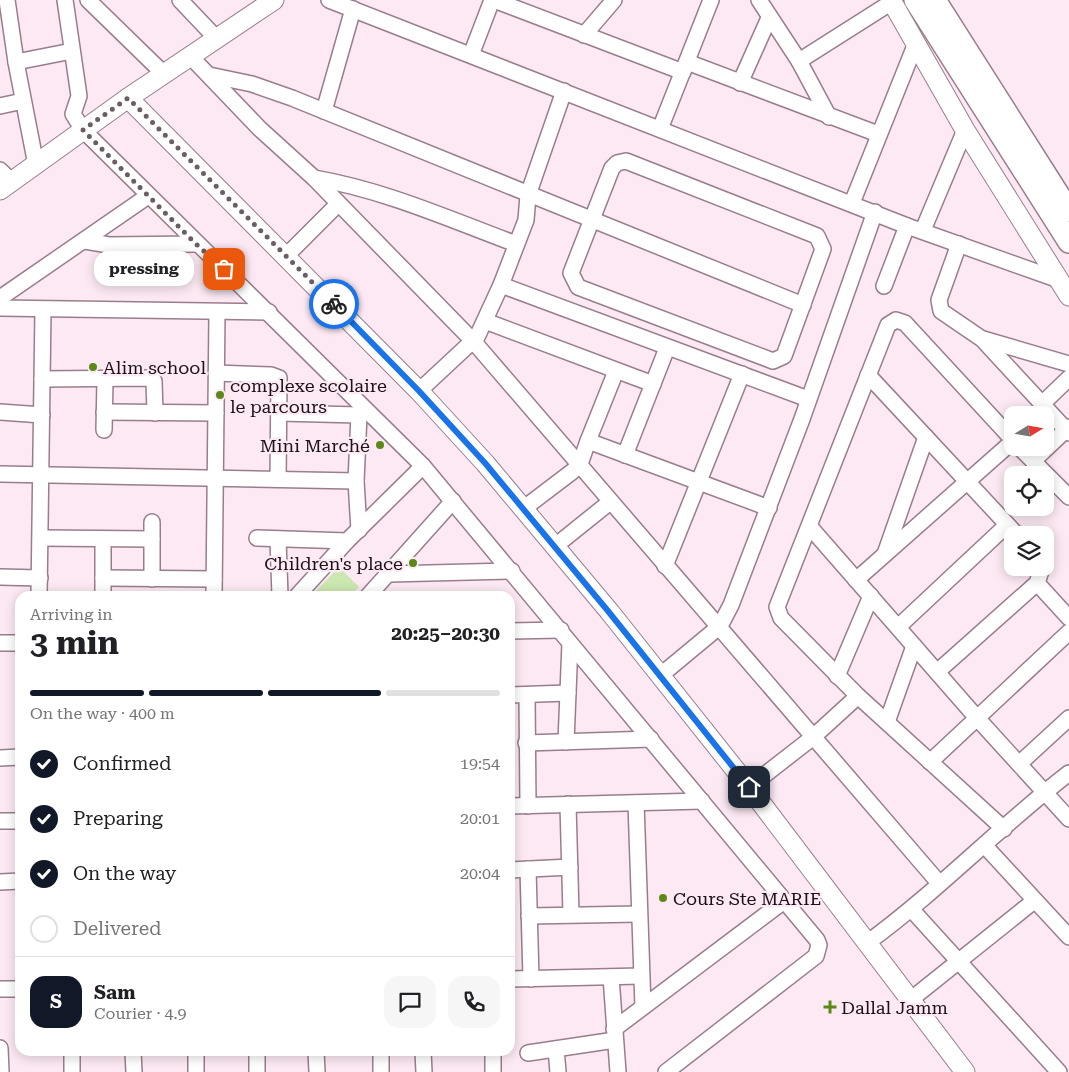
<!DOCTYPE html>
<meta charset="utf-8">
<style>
body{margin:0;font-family:"Roboto Serif",serif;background:#f6f6f6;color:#202124;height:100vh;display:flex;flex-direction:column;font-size:19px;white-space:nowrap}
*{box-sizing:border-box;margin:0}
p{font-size:16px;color:#757577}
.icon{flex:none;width:28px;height:28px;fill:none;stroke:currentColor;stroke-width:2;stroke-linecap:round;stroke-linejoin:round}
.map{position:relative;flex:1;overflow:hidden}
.drawer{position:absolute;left:15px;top:591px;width:500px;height:465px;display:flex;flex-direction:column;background:#fff;border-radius:15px;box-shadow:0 2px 12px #0003}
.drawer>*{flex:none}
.needle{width:32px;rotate:79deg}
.fabs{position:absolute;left:1004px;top:406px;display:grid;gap:10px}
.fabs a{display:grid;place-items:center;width:50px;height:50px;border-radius:10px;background:#fff;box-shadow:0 2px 12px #0003;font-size:25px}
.pin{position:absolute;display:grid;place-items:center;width:42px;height:42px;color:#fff;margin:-21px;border-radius:10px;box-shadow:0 2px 8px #0006}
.courier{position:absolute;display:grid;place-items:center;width:50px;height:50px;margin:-25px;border:4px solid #1a73e8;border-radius:50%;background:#fff;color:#222;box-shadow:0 1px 6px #0007}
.bubble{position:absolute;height:35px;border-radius:15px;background:#fff;box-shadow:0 2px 12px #0003;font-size:16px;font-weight:700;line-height:35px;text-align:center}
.summary em{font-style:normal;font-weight:700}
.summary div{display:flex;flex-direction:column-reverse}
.summary{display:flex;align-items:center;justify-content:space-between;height:85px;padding:0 15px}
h1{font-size:32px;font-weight:700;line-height:38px}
.bar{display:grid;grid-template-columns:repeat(4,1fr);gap:8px 5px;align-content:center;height:60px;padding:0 15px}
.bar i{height:6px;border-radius:4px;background:#e0e0e0}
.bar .current{background:#111827}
.bar p{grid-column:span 4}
.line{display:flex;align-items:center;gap:12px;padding:0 15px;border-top:1px solid #e0e0e0}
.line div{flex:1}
.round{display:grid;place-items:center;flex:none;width:52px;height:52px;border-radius:15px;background:#f6f6f6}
ol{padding:0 15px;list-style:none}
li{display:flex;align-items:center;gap:15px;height:55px}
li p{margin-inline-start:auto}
li .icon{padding:5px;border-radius:50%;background:#111827;color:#fff;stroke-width:4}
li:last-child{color:#757577}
li i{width:28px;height:28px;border:2px solid #e0e0e0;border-radius:50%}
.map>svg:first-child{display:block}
</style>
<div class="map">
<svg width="1069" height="1072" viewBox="0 0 1069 1072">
<rect width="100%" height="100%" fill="#fce9f3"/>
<polygon fill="#cce8b0" points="339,567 359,587 350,596 311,596"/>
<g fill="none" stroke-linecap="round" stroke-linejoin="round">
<defs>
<g id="minor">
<polyline points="7,0 16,62 36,165"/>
<polyline points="65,0 79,96 73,114 83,130 423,466 817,940 819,945 816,956 666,1072"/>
<polyline points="88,0 164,74"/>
<polyline points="180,0 217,39"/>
<polyline points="329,0 907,226 1059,280"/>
<polyline points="494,0 683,72"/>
<polyline points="759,0 799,61 829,117"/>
<polyline points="584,35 614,0"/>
<polyline points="471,55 492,0"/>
<polyline points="191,57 260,129 314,178 474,342 939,883"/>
<polyline points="799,61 892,2"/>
<polyline points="16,62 72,51"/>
<polyline points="687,62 878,134"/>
<polyline points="209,75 252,84 292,98 803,305"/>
<polyline points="740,83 769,18"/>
<polyline points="0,106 23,101"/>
<polyline points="324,111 353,9"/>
<polyline points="660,129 711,0"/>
<polygon points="626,161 817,236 823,249 784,356 773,361 578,287 571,273 612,168 617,163"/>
<polyline points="0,170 12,182"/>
<path d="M314 178C384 190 449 219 516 244"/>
<polyline points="852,203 916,43"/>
<polyline points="923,230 965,130"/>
<polyline points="85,241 109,245 196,244"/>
<polyline points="959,244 939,300 941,311 982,339 1069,433"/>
<polyline points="286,256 338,204"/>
<polyline points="501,285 808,399"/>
<polyline points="884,286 907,226"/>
<polyline points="0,298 148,196"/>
<polyline points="0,308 269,312"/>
<polyline points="485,321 653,384"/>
<polyline points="983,339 1069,364"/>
<polyline points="216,373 271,375 279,378 278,479"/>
<polyline points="868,375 1017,535"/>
<polyline points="42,379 151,378 154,381 155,413"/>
<polyline points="419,391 477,337 501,285 526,220 528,195 564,91"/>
<polyline points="1042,404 1069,378"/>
<polyline points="0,412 42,415"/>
<polyline points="104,412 216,413"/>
<polyline points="280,413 359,415"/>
<polyline points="104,430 105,380"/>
<polyline points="588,441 616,371"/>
<polyline points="1020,448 1069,497"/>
<polyline points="625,455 667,348"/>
<polyline points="1033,461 1069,427"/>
<polyline points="0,474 356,481"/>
<polyline points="523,509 573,471 580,464 588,441 769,508"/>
<polyline points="810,527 977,718 1069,819"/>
<polyline points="359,530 356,481 359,415 364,408"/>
<polyline points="41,538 152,539"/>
<polyline points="257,538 347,541"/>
<polyline points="278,539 280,596"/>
<polyline points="554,547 610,502"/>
<polyline points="885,554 926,437"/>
<polyline points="665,566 742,374"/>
<polyline points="389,574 512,571"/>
<polyline points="0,577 40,578"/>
<polyline points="103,578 214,579"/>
<polyline points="152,579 152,522"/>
<polyline points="856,580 1012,442"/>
<polyline points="1037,583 1069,618"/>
<polyline points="39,596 43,310"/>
<polyline points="103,596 103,539"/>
<polyline points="214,596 217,312"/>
<polyline points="297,596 347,541 423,466"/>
<polyline points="368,596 453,501"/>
<polyline points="898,627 1007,525"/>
<polyline points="510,631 561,630"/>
<polyline points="0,643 20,643"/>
<polyline points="937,672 1037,583 1042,568"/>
<polyline points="661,675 720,626 731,605 802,419 875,212"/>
<polyline points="837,676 871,596"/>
<polyline points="510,695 568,693"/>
<polyline points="527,695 528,806"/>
<polyline points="887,722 914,646"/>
<polyline points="566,742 570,643"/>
<polyline points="526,743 651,739"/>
<polyline points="0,758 20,757"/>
<polyline points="930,762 1069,632"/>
<polyline points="1019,764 1069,718"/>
<polyline points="749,787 812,738 858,696"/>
<polyline points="636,803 643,1007"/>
<polyline points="568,804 571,914"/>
<polyline points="510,806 702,801"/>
<polyline points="0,821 20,821"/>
<polyline points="1004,829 858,696 781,618 777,607 888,325 896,320 905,323 1012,439"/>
<polyline points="985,846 1069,937"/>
<polyline points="528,869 531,979"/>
<polyline points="510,870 570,867"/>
<polyline points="0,882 20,881"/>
<polyline points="912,910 1059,1072"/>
<polyline points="529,916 639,914"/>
<path d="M867 943C938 891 999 827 1069 773"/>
<polyline points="611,977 618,1072"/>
<polyline points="510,979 641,976"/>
<polyline points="0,989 20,989"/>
<polyline points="909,1001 1034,901"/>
<polyline points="614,1029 784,901"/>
<polyline points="0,1048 1,1072"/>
<polyline points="556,1049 558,1072"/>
<polyline points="72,1051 72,1072"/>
<polyline points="133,1051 134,1072"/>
<polyline points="196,1051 196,1072"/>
<polyline points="257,1051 257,1072"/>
<polyline points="316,1051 317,1072"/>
<polyline points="423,1051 424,1072"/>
<polyline points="493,1051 493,1072"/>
<polyline points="528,1053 615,1040"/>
<polyline points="381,1072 381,1051"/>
</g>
<g id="major">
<polyline points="891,0 965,130 1069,296"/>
<polyline points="128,98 419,391 485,463 609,611 749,787 965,1072"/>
<polyline points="0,190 128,98 274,0"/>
</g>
<g id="highway">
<polyline points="915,0 1069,242"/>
<polyline points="935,0 1069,211"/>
</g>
</defs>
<use href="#minor" stroke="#9a7d8d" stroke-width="18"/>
<use href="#major" stroke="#9a7d8d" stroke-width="21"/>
<use href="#highway" stroke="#9a7d8d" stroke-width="24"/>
<use href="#minor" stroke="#fff" stroke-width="15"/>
<use href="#major" stroke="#fff" stroke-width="19"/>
<use href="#highway" stroke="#fff" stroke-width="21"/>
</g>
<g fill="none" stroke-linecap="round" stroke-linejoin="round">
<polyline stroke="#6a5d65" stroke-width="5" stroke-dasharray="0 9" points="224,269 196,244 83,130 128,98 334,304"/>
<polyline stroke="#1a73e8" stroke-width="6" points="334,304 419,391 485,463 608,611 749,787"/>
</g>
<g fill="#5c8818" stroke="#fce9f3" stroke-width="2">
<circle cx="93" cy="367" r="5"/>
<circle cx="220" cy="395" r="5"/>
<circle cx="380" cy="445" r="5"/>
<circle cx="413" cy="563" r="5"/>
<circle cx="663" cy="898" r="5"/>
<path d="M827.5 999.5h5v5h5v5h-5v5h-5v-5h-5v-5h5z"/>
</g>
<g text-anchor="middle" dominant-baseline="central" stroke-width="4.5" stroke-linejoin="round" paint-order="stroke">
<g font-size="18" fill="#1c1118" stroke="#fce9f3" text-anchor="start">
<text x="103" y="367">Alim school</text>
<text x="230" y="385">complexe scolaire<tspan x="230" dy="21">le parcours</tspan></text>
<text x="370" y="445" text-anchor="end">Mini Marché</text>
<text x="403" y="563" text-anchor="end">Children's place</text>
<text x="673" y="898">Cours Ste MARIE</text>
<text x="841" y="1007">Dallal Jamm</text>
</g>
</g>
</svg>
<div class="fabs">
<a><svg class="needle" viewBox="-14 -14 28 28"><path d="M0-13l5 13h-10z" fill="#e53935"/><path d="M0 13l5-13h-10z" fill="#757577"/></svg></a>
<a><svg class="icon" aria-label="locate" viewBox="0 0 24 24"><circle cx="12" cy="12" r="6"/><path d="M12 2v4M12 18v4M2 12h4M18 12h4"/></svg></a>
<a><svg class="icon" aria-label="layers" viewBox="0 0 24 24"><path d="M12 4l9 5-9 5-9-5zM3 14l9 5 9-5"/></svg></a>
</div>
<div class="pin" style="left:224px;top:269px;background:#ea580c"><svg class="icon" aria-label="bag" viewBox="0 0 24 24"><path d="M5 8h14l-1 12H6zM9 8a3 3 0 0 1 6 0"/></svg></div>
<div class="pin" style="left:749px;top:787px;background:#1f2937"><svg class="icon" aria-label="home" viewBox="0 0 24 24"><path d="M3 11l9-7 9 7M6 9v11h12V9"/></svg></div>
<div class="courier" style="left:334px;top:304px"><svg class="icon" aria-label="bike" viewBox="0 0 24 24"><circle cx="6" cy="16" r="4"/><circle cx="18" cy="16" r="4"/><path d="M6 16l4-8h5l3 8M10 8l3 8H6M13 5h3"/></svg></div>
<div class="bubble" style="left:94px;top:251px;width:100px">pressing</div>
<section class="drawer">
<div class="summary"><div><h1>3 min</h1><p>Arriving in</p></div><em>20:25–20:30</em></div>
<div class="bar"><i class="current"></i><i class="current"></i><i class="current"></i><i></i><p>On the way · 400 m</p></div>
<ol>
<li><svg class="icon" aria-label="check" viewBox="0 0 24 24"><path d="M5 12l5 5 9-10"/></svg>Confirmed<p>19:54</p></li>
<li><svg class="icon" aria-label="check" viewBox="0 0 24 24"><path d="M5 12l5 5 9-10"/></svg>Preparing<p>20:01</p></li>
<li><svg class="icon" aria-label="check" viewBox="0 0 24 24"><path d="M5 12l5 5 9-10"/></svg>On the way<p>20:04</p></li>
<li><i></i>Delivered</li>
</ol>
<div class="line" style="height:90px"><b class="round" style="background:#111827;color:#fff">S</b><div><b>Sam</b><p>Courier · 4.9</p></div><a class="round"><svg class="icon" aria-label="chat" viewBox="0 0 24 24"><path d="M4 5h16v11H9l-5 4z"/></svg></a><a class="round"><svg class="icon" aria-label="phone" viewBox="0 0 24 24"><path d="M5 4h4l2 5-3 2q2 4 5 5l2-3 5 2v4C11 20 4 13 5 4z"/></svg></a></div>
</section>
</div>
